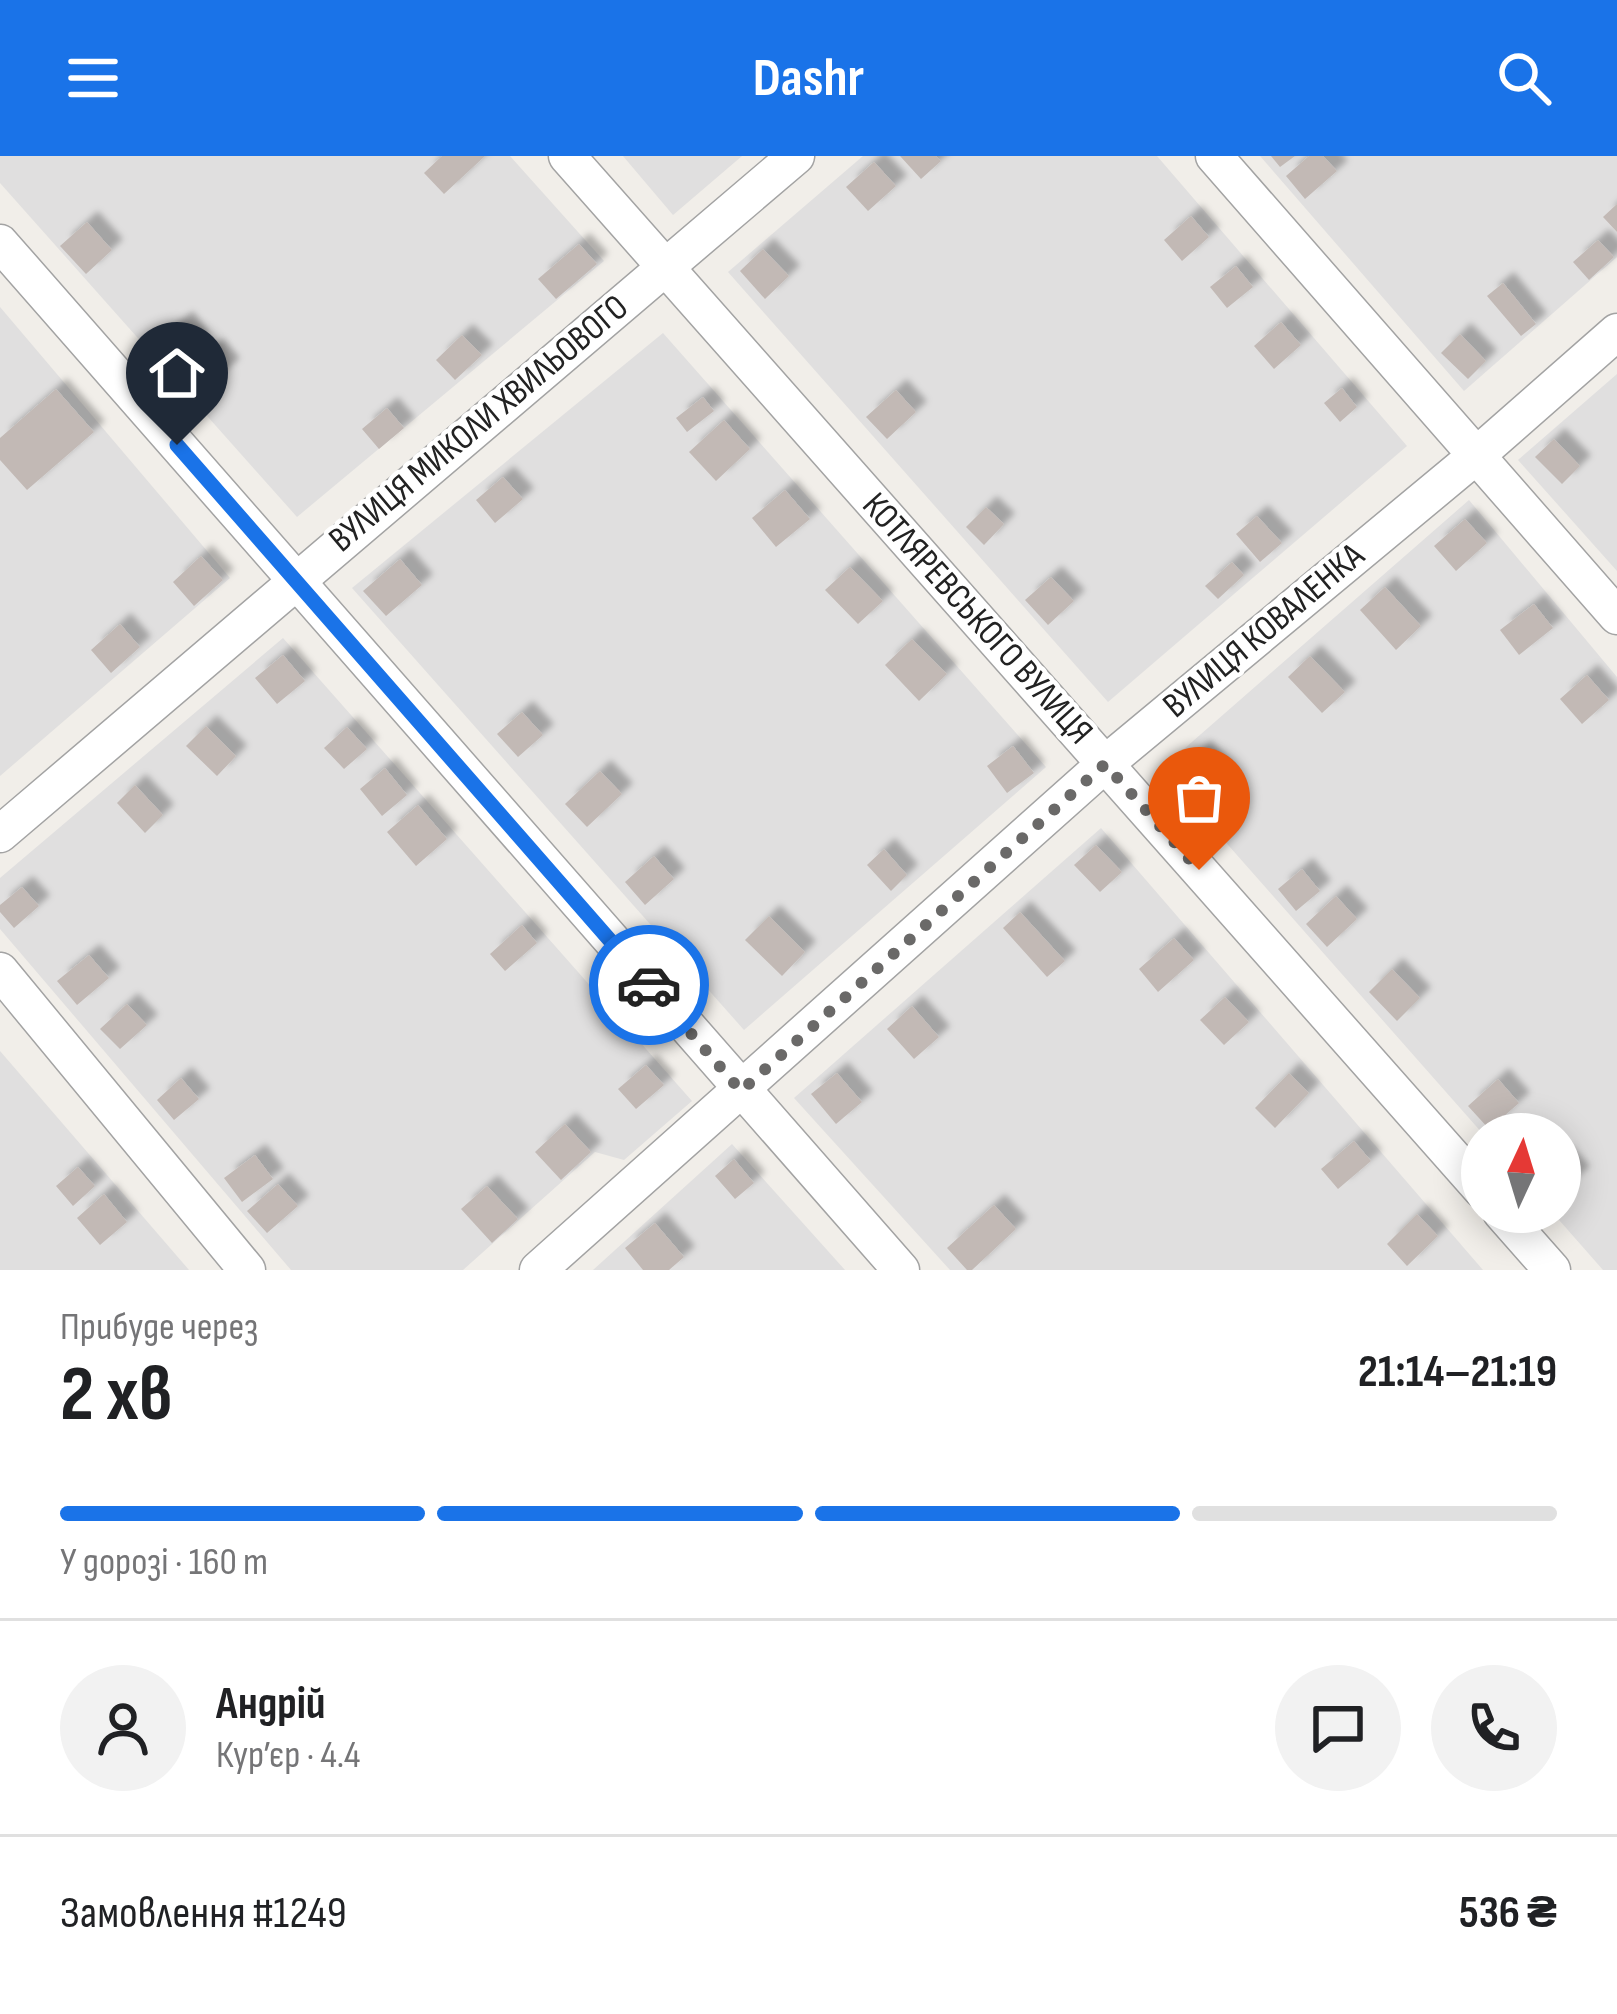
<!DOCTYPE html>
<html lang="uk">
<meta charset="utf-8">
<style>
body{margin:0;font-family:"Sofia Sans Condensed",sans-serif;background:#f2f2f2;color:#202124;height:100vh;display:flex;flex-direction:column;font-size:45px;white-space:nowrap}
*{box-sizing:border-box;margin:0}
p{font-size:39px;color:#757577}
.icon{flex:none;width:66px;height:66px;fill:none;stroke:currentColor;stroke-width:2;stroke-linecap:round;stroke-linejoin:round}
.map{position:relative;height:1114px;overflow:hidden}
.sheet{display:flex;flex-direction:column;background:#fff;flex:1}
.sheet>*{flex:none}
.needle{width:78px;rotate:4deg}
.buttons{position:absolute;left:1461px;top:957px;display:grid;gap:24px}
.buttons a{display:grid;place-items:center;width:120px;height:120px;border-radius:50%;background:#fff;box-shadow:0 6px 30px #0003;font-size:60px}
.pin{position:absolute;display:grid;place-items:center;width:102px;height:102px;color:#fff;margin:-123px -51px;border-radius:50% 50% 50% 0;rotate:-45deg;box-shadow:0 0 12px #0007}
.pin .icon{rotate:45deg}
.courier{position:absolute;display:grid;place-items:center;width:120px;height:120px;margin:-60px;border:9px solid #1a73e8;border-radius:50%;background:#fff;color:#222;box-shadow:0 3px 15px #0007}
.headline em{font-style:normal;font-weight:700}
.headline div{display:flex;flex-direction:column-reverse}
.headline{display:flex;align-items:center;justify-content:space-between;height:204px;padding:0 60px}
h1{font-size:78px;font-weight:700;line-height:90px}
.bar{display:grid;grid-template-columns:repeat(4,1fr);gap:18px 12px;align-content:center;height:144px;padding:0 60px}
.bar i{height:15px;border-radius:9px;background:#e0e0e0}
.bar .on{background:#1a73e8}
.bar p{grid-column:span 4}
.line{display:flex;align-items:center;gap:30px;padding:0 60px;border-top:3px solid #e0e0e0}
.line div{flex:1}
.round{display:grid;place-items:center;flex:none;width:126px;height:126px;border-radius:63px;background:#f2f2f2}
header{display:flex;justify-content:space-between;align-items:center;height:156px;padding:0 60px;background:#1a73e8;color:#fff;font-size:54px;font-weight:700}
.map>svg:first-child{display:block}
</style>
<header><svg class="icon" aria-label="menu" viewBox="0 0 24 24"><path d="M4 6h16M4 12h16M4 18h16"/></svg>Dashr<svg class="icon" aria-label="search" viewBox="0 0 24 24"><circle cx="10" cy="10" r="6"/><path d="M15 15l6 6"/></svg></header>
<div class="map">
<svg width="1617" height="1114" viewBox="0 0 1617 1114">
<defs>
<filter id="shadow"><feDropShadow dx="11" dy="-11" stdDeviation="3" flood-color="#0004"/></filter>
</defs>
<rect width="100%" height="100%" fill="#f1eee9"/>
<g fill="#e0dfdf">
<polygon points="0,0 510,0 604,105 297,361 0,27"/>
<polygon points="623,0 742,0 673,59"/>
<polygon points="863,0 1157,0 1407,290 1108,546 728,116"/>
<polygon points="1260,0 1617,0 1617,101 1464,235"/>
<polygon points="0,151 230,422 0,620"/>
<polygon points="663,177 1046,611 744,874 352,432"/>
<polygon points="1617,218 1617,415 1518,304"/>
<polygon points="1469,344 1617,521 1617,1114 1603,1114 1552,1056 1560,1056 1560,978 1483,978 1161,613"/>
<polygon points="283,482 692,945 624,1004 595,996 463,1114 291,1114 0,773 0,722"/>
<polygon points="1101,672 1483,1114 950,1114 794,942"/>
<polygon points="0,895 189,1114 0,1114"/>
<polygon points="732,988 845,1114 593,1114"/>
</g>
<g fill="#c2b9b5" filter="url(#shadow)">
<polygon points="442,0 485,0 444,38 424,17"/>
<polygon points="900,0 936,0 941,5 921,23"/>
<polygon points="1271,0 1295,0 1280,11"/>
<polygon points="1309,0 1323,0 1337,15 1305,43 1286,20"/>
<polygon points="874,6 896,30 868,55 846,31"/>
<polygon points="1617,48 1617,76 1603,61"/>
<polygon points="1191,60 1209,81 1182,105 1164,84"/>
<polygon points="87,66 112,94 86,118 60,90"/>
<polygon points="1598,84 1614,101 1589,124 1573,106"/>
<polygon points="579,88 597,108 556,143 538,123"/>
<polygon points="763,93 789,120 765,143 740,115"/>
<polygon points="1236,110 1253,131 1227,152 1210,131"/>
<polygon points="1503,127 1536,168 1521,180 1487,140"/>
<polygon points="182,166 198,187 170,208 154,187"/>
<polygon points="1281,166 1301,189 1274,213 1254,190"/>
<polygon points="1460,178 1486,205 1468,223 1441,197"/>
<polygon points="462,179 482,199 455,224 436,204"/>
<polygon points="212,193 229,213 199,239 182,219"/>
<polygon points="1342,232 1357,251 1340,266 1324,247"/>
<polygon points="56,233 94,276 27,334 0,304 0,282"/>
<polygon points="896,234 916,256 887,283 866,261"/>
<polygon points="703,241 714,255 687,276 676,262"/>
<polygon points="387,252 404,272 379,293 362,273"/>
<polygon points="724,264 750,293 716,325 689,296"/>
<polygon points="1554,283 1580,310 1562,328 1535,301"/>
<polygon points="503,321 523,343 495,367 476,344"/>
<polygon points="785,334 810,363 776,391 752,362"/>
<polygon points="986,351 1004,368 984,389 966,371"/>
<polygon points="1257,360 1282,387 1260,406 1236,378"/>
<polygon points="1465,363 1487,387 1456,415 1434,390"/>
<polygon points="201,400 223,424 194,450 173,426"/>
<polygon points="400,403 422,429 386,460 363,435"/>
<polygon points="1232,406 1244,419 1218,443 1205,430"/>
<polygon points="850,411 883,445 858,468 825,434"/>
<polygon points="1051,421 1074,445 1048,469 1025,444"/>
<polygon points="1385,431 1421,470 1396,494 1360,454"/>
<polygon points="1534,448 1553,472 1519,499 1500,474"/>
<polygon points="120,468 140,491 111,517 91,494"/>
<polygon points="912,483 947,518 919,545 885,509"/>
<polygon points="283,499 305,525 277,548 255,522"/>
<polygon points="1310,500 1345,536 1322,557 1288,521"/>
<polygon points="1587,519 1609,544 1582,568 1560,543"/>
<polygon points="522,556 543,579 518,601 497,578"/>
<polygon points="206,570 236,600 217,620 186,590"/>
<polygon points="347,571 367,593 344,613 324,592"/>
<polygon points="1013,590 1034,617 1007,637 987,610"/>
<polygon points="1200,595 1221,619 1194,642 1174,618"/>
<polygon points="385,612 407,639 382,660 360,633"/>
<polygon points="600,615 622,638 587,671 565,648"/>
<polygon points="135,629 163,659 145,677 117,647"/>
<polygon points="418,649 447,683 416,710 387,676"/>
<polygon points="1096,689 1122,716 1100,736 1074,709"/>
<polygon points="884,693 907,719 891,735 867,709"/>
<polygon points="654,700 674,723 645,749 625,726"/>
<polygon points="1302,713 1320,735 1296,755 1278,733"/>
<polygon points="22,731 39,750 14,772 0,756 0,749"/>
<polygon points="1336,740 1357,763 1327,791 1306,768"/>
<polygon points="1020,756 1065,805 1047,821 1003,772"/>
<polygon points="769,760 805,796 782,820 745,784"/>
<polygon points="522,769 537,787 505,815 490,798"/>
<polygon points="1174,782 1194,804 1158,836 1139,813"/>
<polygon points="89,799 109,822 77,849 57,825"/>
<polygon points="1392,813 1420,842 1397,865 1369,836"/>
<polygon points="1225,841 1249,866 1224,889 1200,864"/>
<polygon points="127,848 147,869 120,893 100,873"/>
<polygon points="912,850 939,881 914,903 887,873"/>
<polygon points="646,909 664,929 636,953 618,933"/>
<polygon points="837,917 862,946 836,968 811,938"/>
<polygon points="1289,917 1309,937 1275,972 1255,952"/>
<polygon points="181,922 199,943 174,964 157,944"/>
<polygon points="1498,923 1519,947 1489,973 1468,950"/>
<polygon points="565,968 591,996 561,1024 535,996"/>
<polygon points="1354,985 1371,1005 1338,1033 1321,1013"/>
<polygon points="255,999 273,1023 242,1046 224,1022"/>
<polygon points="1560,999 1579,1021 1560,1038"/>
<polygon points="734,1003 754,1027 735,1043 715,1020"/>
<polygon points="78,1011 95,1030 73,1050 56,1030"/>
<polygon points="278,1028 298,1050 267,1077 247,1055"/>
<polygon points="487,1030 518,1063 492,1087 461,1053"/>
<polygon points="104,1038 127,1066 100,1089 77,1062"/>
<polygon points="994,1049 1016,1073 972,1114 967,1114 947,1092"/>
<polygon points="1417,1058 1438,1080 1407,1110 1387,1088"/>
<polygon points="655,1067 684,1101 669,1114 643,1114 625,1092"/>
</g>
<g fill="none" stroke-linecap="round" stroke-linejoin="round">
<defs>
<g id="minor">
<polyline points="567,0 1482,1034"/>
<polyline points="1214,0 1617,460"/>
<polyline points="0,87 901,1114"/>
<polyline points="0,678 796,0"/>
<polyline points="0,815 247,1114"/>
<polyline points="1501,1056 1552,1114"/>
<polyline points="538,1114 1105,608 1477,299 1617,176"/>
</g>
</defs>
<use href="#minor" stroke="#a3a3a3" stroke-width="39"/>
<use href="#minor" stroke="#fff" stroke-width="36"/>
</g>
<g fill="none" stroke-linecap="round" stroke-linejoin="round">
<polyline stroke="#6a6968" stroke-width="12" stroke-dasharray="0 21.6" points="649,829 741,935 1105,608 1199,714"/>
<polyline stroke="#1a73e8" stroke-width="15" points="177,289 649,829"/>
</g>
<g text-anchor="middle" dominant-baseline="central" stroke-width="9" stroke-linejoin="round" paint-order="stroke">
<g font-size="36" fill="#222" stroke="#fff">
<text transform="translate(479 268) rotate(-40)">ВУЛИЦЯ МИКОЛИ ХВИЛЬОВОГО</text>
<text transform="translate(977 463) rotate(48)">КОТЛЯРЕВСЬКОГО ВУЛИЦЯ</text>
<text transform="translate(1264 475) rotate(-40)">ВУЛИЦЯ КОВАЛЕНКА</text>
</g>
</g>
</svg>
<div class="buttons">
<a><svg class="needle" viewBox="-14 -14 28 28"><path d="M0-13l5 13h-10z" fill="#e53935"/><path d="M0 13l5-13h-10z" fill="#757577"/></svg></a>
</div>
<div class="pin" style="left:1199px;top:714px;background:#ea580c"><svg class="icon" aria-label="bag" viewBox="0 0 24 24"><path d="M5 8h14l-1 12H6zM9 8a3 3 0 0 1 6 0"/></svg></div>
<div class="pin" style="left:177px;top:289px;background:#1f2937"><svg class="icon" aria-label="home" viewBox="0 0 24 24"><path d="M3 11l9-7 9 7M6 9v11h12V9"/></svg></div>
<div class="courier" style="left:649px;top:829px"><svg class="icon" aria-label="car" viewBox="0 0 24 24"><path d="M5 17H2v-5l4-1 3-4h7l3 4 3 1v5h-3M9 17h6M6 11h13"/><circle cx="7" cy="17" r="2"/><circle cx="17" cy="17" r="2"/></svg></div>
</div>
<section class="sheet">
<div class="headline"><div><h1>2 хв</h1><p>Прибуде через</p></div><em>21:14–21:19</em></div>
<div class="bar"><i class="on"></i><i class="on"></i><i class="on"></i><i></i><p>У дорозі · 160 m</p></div>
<div class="line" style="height:216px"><a class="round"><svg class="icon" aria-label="person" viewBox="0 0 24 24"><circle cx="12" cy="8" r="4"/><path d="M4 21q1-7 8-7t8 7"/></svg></a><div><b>Андрій</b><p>Кур’єр · 4.4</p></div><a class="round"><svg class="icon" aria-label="chat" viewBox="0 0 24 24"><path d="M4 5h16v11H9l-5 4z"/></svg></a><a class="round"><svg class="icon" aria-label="phone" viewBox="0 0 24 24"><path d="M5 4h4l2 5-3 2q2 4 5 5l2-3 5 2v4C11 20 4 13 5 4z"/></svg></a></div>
<div class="line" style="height:156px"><div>Замовлення #1249</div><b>536 ₴</b></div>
</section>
